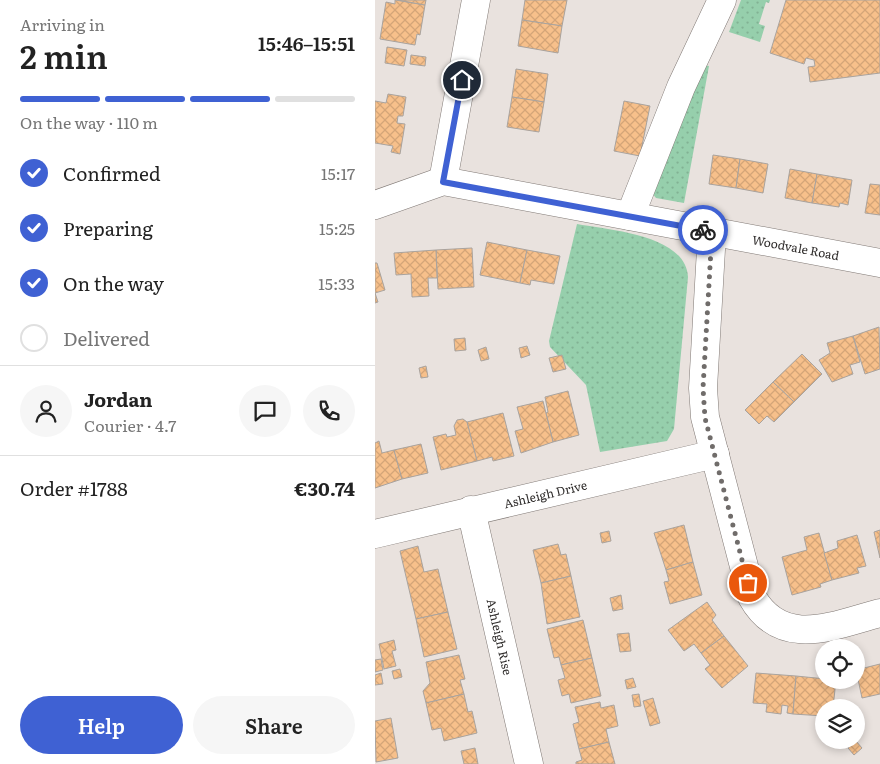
<!DOCTYPE html>
<meta charset="utf-8">
<style>
body{margin:0;font-family:Literata,serif;background:#f6f6f6;color:#222;height:100vh;display:flex;flex-direction:column;font-size:19px;white-space:nowrap}
*{box-sizing:border-box;margin:0}
p{font-size:16px;color:#767676}
.icon{flex:none;width:28px;height:28px;fill:none;stroke:currentColor;stroke-width:2;stroke-linecap:round;stroke-linejoin:round}
.map{position:relative;flex:1;overflow:hidden}
.side{display:flex;flex-direction:column;background:#fff;width:375px}
.side>*{flex:none}
.buttons{position:absolute;left:440px;top:639px;display:grid;gap:10px}
.buttons a{display:grid;place-items:center;width:50px;height:50px;border-radius:50%;background:#fff;box-shadow:0 2px 8px #0003;font-size:25px}
.pin{position:absolute;display:grid;place-items:center;width:42px;height:42px;color:#fff;margin:-21px;border:2px solid #fff;border-radius:50%;box-shadow:0 1px 5px #0007}
.courier{position:absolute;display:grid;place-items:center;width:50px;height:50px;margin:-25px;border:4px solid #3f61d3;border-radius:50%;background:#fff;color:#222;box-shadow:0 1px 6px #0007}
.overview em{font-style:normal;font-weight:600}
.overview div{display:flex;flex-direction:column-reverse}
.overview{display:flex;align-items:center;justify-content:space-between;height:85px;padding:0 20px}
h1{font-size:32px;font-weight:600;line-height:38px}
.bar{display:grid;grid-template-columns:repeat(4,1fr);gap:8px 5px;align-content:center;height:60px;padding:0 20px}
.bar i{height:6px;border-radius:4px;background:#e0e0e0}
.bar .on{background:#3f61d3}
.bar p{grid-column:span 4}
.line{display:flex;align-items:center;gap:12px;padding:0 20px;border-top:1px solid #e0e0e0}
.line div{flex:1}
.round{display:grid;place-items:center;flex:none;width:52px;height:52px;border-radius:26px;background:#f6f6f6}
ol{padding:0 20px;list-style:none}
li{display:flex;align-items:center;gap:15px;height:55px}
li p{margin-inline-start:auto}
li .icon{padding:5px;border-radius:50%;background:#3f61d3;color:#fff;stroke-width:4}
li:last-child{color:#767676}
li i{width:28px;height:28px;border:2px solid #e0e0e0;border-radius:50%}
.cta{display:flex;gap:10px;margin-top:auto;padding:10px 20px}
.cta a{flex:1;height:58px;border-radius:30px;background:#3f61d3;color:#fff;font-size:20px;font-weight:600;line-height:58px;text-align:center}
.cta a+a{background:#f6f6f6;color:#222}
main{display:flex;flex:1;min-height:0}
.map>svg:first-child{display:block}
</style>
<main>
<section class="side">
<div class="overview"><div><h1>2 min</h1><p>Arriving in</p></div><em>15:46–15:51</em></div>
<div class="bar"><i class="on"></i><i class="on"></i><i class="on"></i><i></i><p>On the way · 110 m</p></div>
<ol>
<li><svg class="icon" aria-label="check" viewBox="0 0 24 24"><path d="M5 12l5 5 9-10"/></svg>Confirmed<p>15:17</p></li>
<li><svg class="icon" aria-label="check" viewBox="0 0 24 24"><path d="M5 12l5 5 9-10"/></svg>Preparing<p>15:25</p></li>
<li><svg class="icon" aria-label="check" viewBox="0 0 24 24"><path d="M5 12l5 5 9-10"/></svg>On the way<p>15:33</p></li>
<li><i></i>Delivered</li>
</ol>
<div class="line" style="height:90px"><a class="round"><svg class="icon" aria-label="person" viewBox="0 0 24 24"><circle cx="12" cy="8" r="4"/><path d="M4 21q1-7 8-7t8 7"/></svg></a><div><b>Jordan</b><p>Courier · 4.7</p></div><a class="round"><svg class="icon" aria-label="chat" viewBox="0 0 24 24"><path d="M4 5h16v11H9l-5 4z"/></svg></a><a class="round"><svg class="icon" aria-label="phone" viewBox="0 0 24 24"><path d="M5 4h4l2 5-3 2q2 4 5 5l2-3 5 2v4C11 20 4 13 5 4z"/></svg></a></div>
<div class="line" style="height:65px"><div>Order #1788</div><b>€30.74</b></div>
<div class="cta"><a>Help</a><a>Share</a></div>
</section>
<div class="map">
<svg width="505" height="764" viewBox="0 0 505 764">
<defs>
<pattern id="green-dots" width="8" height="8" patternUnits="userSpaceOnUse" patternTransform="scale(1.25)"><rect width="8" height="8" fill="#96cfac"/><path d="M2 2h.1M6 6h.1" fill="none" stroke="#82b294" stroke-width="1.8" stroke-linecap="round"/></pattern>
<pattern id="building-cross-hatch" width="8" height="8" patternUnits="userSpaceOnUse" patternTransform="scale(1.25)"><rect width="8" height="8" fill="#f7c08b"/><path d="M0 0l8 8M0 8l8-8" fill="none" stroke="#d4a578"/></pattern>
</defs>
<rect width="100%" height="100%" fill="#e9e2de"/>
<g fill="url(#green-dots)">
<polygon points="366,0 395,0 394,3 391,2 384,24 390,26 385,42 354,32"/>
<polygon points="329,65 334,66 309,203 281,198 277,193"/>
<path d="M202 224C235 230 311 235 313 277L299 429 292 441 225 452 211 385 175 347 174 341Z"/>
</g>
<g fill="url(#building-cross-hatch)" stroke="#a9a39e">
<polygon points="20,0 50,5 45,35 42,34 40,45 5,39 11,2 20,4"/>
<polygon points="23,0 51,0 50,5"/>
<polygon points="150,0 192,0 187,26 147,20"/>
<polygon points="411,0 505,0 505,73 435,82 433,67 440,66 439,60 431,58 429,64 395,53"/>
<polygon points="147,20 187,26 183,53 143,46"/>
<polygon points="12,47 32,50 29,66 10,63"/>
<polygon points="36,55 51,57 50,66 35,64"/>
<polygon points="141,69 173,74 169,102 137,97"/>
<polygon points="13,94 31,97 28,116 23,116 22,123 30,124 25,154 16,152 18,146 0,143 0,101 11,103"/>
<polygon points="137,97 169,102 164,132 132,127"/>
<polygon points="249,101 275,106 265,156 239,151"/>
<polygon points="338,155 365,159 361,188 334,184"/>
<polygon points="365,159 393,164 388,193 361,188"/>
<polygon points="415,169 442,174 437,203 410,198"/>
<polygon points="442,174 477,180 473,205 465,203 464,207 437,203"/>
<polygon points="495,184 505,185 505,215 490,213"/>
<polygon points="112,242 152,250 145,283 105,275"/>
<polygon points="97,248 99,287 63,289 61,250"/>
<polygon points="61,250 62,278 53,278 54,296 37,297 36,274 21,275 19,253"/>
<polygon points="152,250 185,256 179,284 156,280 155,285 145,283"/>
<polygon points="0,263 2,263 10,290 0,293 3,302 0,303"/>
<polygon points="504,327 505,369 490,374 478,336"/>
<polygon points="478,336 485,362 475,365 478,374 457,382 444,360 455,353 452,343"/>
<polygon points="90,338 91,350 80,351 79,339"/>
<polygon points="152,346 155,355 146,358 144,348"/>
<polygon points="111,347 114,359 106,361 103,350"/>
<polygon points="427,354 447,374 419,402 398,382"/>
<polygon points="187,355 191,369 178,372 174,358"/>
<polygon points="51,366 53,377 46,378 44,368"/>
<polygon points="398,382 419,402 399,422 392,416 384,424 370,410"/>
<polygon points="193,391 204,435 178,442 171,413 173,412 170,397"/>
<polygon points="168,401 178,442 146,453 140,431 148,429 142,407"/>
<polygon points="128,413 139,456 118,461 117,457 102,461 92,422"/>
<polygon points="88,419 92,422 102,461 66,470 58,437 71,434 72,437 81,435 79,426 82,420"/>
<polygon points="4,441 7,453 19,450 27,479 0,488 0,443"/>
<polygon points="46,444 53,473 27,479 19,450"/>
<polygon points="309,525 318,562 291,570 279,533"/>
<polygon points="505,530 505,558 499,532"/>
<polygon points="234,531 236,541 227,543 225,533"/>
<polygon points="444,533 457,580 445,584 446,587 417,595 407,557 432,550 429,537"/>
<polygon points="482,535 491,566 482,568 484,573 457,580 449,553 463,548 462,541"/>
<polygon points="183,544 186,555 191,554 196,576 166,583 158,550"/>
<polygon points="43,546 49,572 63,569 73,612 41,619 25,551"/>
<polygon points="318,562 327,595 295,604 289,582 294,581 291,570"/>
<polygon points="196,576 205,617 172,624 166,583"/>
<polygon points="246,595 248,609 238,611 235,598"/>
<polygon points="332,602 341,615 337,620 349,636 326,653 319,644 309,651 293,630"/>
<polygon points="73,612 82,649 49,657 41,619"/>
<polygon points="208,620 217,658 186,665 184,657 179,658 172,629"/>
<polygon points="254,633 256,651 245,652 242,634"/>
<polygon points="349,636 373,666 347,688 330,669 335,665 326,653"/>
<polygon points="19,640 21,650 17,651 21,666 9,669 4,644"/>
<polygon points="84,655 90,679 85,680 89,694 51,703 48,691 55,683 51,662"/>
<polygon points="217,658 226,696 196,703 194,694 187,696 183,680 190,678 186,665"/>
<polygon points="6,659 8,670 0,672 0,660"/>
<polygon points="505,664 505,694 487,698 481,670"/>
<polygon points="25,669 27,677 19,679 17,671"/>
<polygon points="6,673 8,684 0,685 0,675"/>
<polygon points="381,673 421,676 418,714 412,713 413,706 407,705 406,714 391,712 392,704 378,703"/>
<polygon points="421,676 461,680 458,708 449,708 449,716 418,714"/>
<polygon points="258,678 261,687 252,689 250,680"/>
<polygon points="89,694 93,712 97,711 102,733 69,741 66,728 57,730 51,703"/>
<polygon points="264,694 266,706 259,707 257,695"/>
<polygon points="278,698 285,723 275,726 268,701"/>
<polygon points="225,702 226,708 239,705 243,726 231,729 234,742 204,749 198,724 204,722 200,707"/>
<polygon points="16,718 23,758 1,762 0,721"/>
<polygon points="481,741 487,748 479,755 473,748"/>
<polygon points="234,742 240,764 201,764 201,762 207,760 204,749"/>
<polygon points="100,748 103,764 89,764 86,751"/>
</g>
<g fill="none" stroke-linecap="round" stroke-linejoin="round">
<defs>
<g id="minor">
<polyline points="68,181 101,0"/>
<path id="s1" d="M0 205 68 181 505 263"/>
<polyline points="255,216 306,87 347,0"/>
<path d="M337 232 328 388 330 417 377 597C407 650 459 625 505 613"/>
<path id="s2" d="M96 510 154 764"/>
<path id="s3" d="M0 534 340 454"/>
</g>
</defs>
<use href="#minor" stroke="#807975" stroke-width="29"/>
<use href="#minor" stroke="#fff" stroke-width="28"/>
</g>
<g fill="none" stroke-linecap="round" stroke-linejoin="round">
<polyline stroke="#706c6a" stroke-width="5" stroke-dasharray="0 9" points="328,230 337,232 328,388 330,418 373,583"/>
<polyline stroke="#3f61d3" stroke-width="6" points="87,80 68,182 328,230"/>
</g>
<g text-anchor="middle" dominant-baseline="central" stroke-width="4" stroke-linejoin="round" paint-order="stroke">
<g font-size="12" fill="#2f2c2b" stroke="#e9e2de">
<text stroke="none"><textPath href="#s1" startOffset="431">Woodvale Road</textPath></text>
<text stroke="none"><textPath href="#s3" startOffset="175">Ashleigh Drive</textPath></text>
<text stroke="none"><textPath href="#s2" startOffset="130">Ashleigh Rise</textPath></text>
</g>
</g>
</svg>
<div class="buttons">
<a><svg class="icon" aria-label="locate" viewBox="0 0 24 24"><circle cx="12" cy="12" r="6"/><path d="M12 2v4M12 18v4M2 12h4M18 12h4"/></svg></a>
<a><svg class="icon" aria-label="layers" viewBox="0 0 24 24"><path d="M12 4l9 5-9 5-9-5zM3 14l9 5 9-5"/></svg></a>
</div>
<div class="pin" style="left:373px;top:583px;background:#ea580c"><svg class="icon" aria-label="bag" viewBox="0 0 24 24"><path d="M5 8h14l-1 12H6zM9 8a3 3 0 0 1 6 0"/></svg></div>
<div class="pin" style="left:87px;top:80px;background:#1f2937"><svg class="icon" aria-label="home" viewBox="0 0 24 24"><path d="M3 11l9-7 9 7M6 9v11h12V9"/></svg></div>
<div class="courier" style="left:328px;top:230px"><svg class="icon" aria-label="bike" viewBox="0 0 24 24"><circle cx="6" cy="16" r="4"/><circle cx="18" cy="16" r="4"/><path d="M6 16l4-8h5l3 8M10 8l3 8H6M13 5h3"/></svg></div>
</div>
</main>
